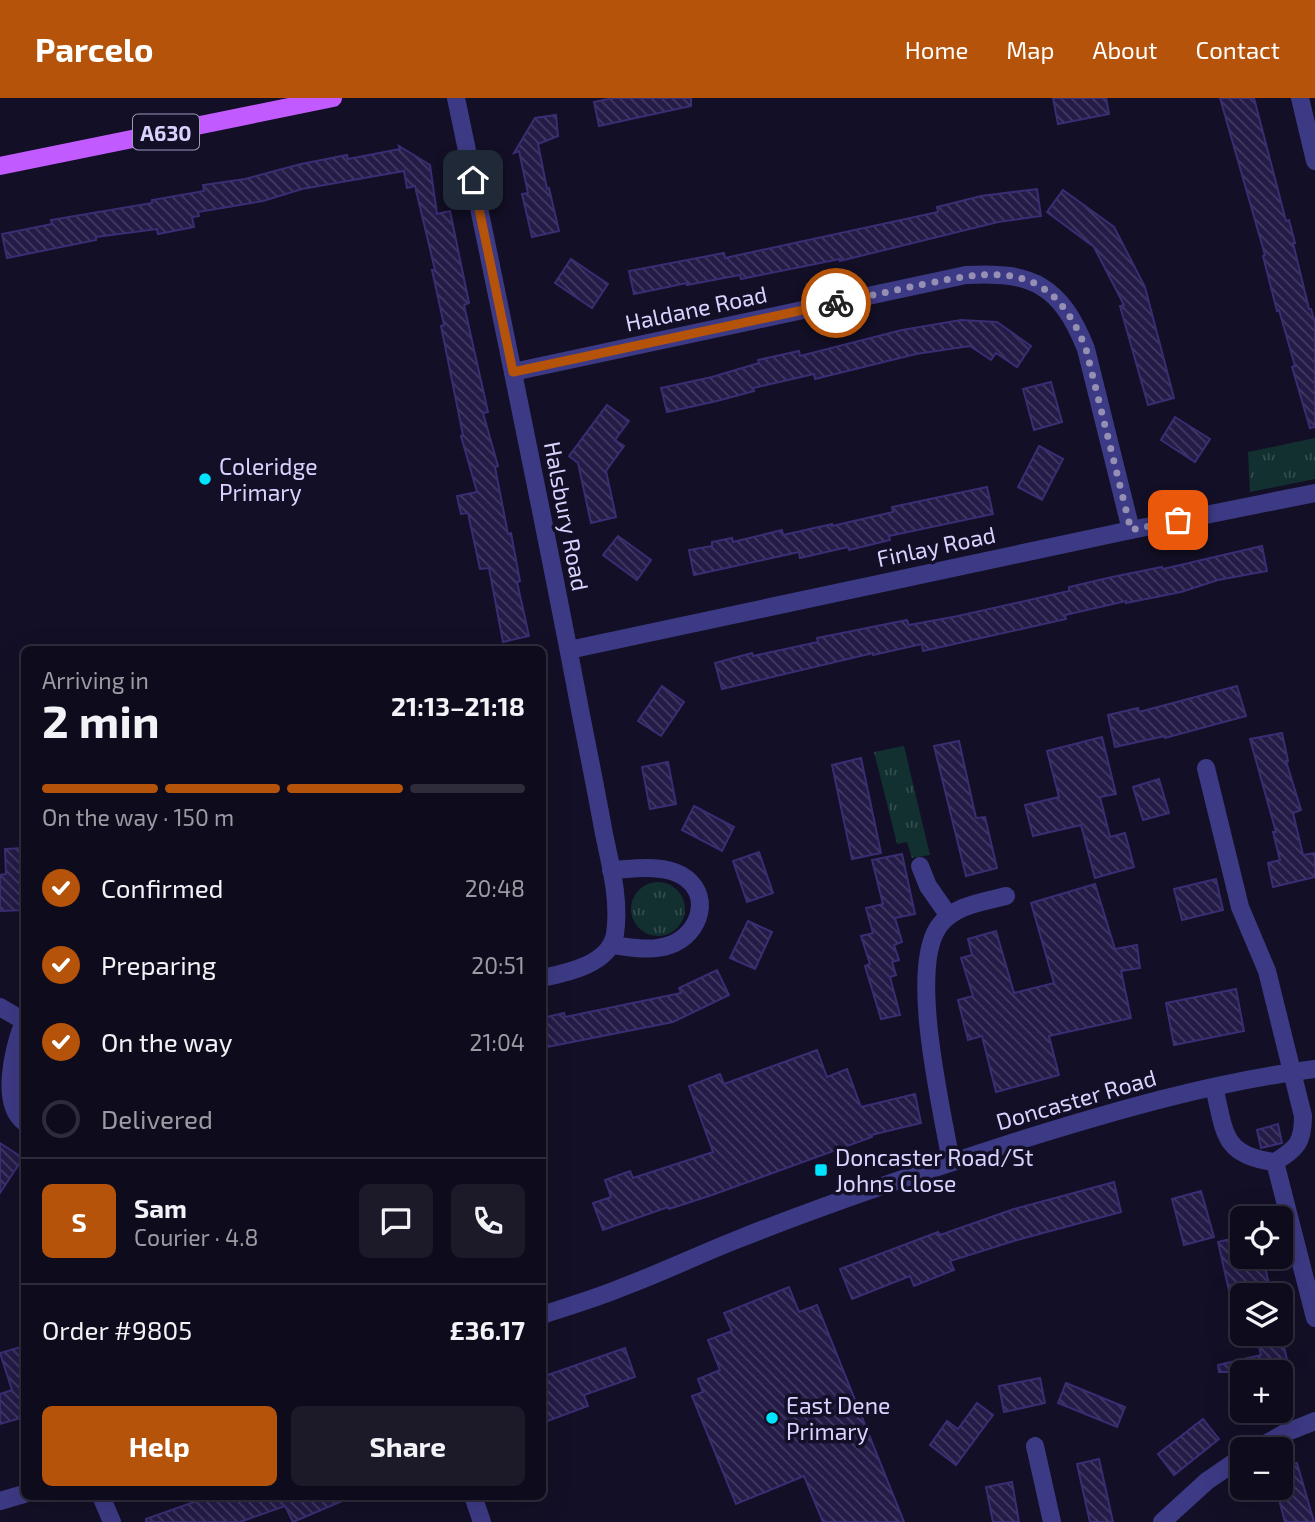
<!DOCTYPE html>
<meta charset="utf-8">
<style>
body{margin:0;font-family:"Exo 2",sans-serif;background:#1c1929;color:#f1f3f6;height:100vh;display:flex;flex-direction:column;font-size:26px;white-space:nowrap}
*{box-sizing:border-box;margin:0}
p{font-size:23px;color:#9b9ba3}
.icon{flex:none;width:38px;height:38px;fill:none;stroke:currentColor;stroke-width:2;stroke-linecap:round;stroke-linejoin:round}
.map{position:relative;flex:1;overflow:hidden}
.sheet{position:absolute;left:21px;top:548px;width:525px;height:854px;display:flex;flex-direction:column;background:#0e0b1c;border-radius:10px;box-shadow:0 7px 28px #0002,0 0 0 2px #2e2b3b}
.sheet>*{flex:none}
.tools{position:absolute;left:1230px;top:1108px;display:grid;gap:14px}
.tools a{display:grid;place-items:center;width:63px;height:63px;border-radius:10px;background:#0e0b1c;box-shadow:0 7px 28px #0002,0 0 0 2px #2e2b3b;font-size:35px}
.pin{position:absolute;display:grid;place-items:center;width:60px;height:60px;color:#fff;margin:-30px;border-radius:14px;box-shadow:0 4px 10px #0006}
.courier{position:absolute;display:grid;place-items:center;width:70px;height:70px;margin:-35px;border:5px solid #b45309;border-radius:50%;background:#fff;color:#222;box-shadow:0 2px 9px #0007}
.summary em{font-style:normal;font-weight:700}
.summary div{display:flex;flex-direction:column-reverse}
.summary{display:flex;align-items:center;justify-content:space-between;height:119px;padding:0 21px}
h1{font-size:46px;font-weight:700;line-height:52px}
.bar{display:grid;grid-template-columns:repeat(4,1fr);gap:10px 7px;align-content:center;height:84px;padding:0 21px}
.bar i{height:9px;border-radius:5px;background:#2e2b3b}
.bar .active{background:#b45309}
.bar p{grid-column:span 4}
.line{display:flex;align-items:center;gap:18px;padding:0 21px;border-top:2px solid #2e2b3b}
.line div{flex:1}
.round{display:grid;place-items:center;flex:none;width:74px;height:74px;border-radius:10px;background:#1c1929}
ol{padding:0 21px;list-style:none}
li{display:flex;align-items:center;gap:21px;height:77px}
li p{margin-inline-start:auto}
li .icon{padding:7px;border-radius:50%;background:#b45309;color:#fff;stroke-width:4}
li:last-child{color:#9b9ba3}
li i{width:38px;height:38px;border:4px solid #2e2b3b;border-radius:50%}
.button{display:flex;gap:14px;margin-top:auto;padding:14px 21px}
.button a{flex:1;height:80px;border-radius:10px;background:#b45309;color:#fff;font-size:28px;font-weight:700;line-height:80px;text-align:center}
.button a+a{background:#1c1929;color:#f1f3f6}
header{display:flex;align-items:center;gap:42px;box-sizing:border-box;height:98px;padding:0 35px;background:#b45309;color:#fff}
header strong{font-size:33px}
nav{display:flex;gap:38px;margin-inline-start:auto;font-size:24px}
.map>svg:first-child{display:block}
</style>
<header>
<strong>Parcelo</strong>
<nav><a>Home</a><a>Map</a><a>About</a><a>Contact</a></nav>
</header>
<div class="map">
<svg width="1315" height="1424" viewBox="0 0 1315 1424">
<defs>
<pattern id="grass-tufts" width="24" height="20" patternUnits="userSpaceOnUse" patternTransform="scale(1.75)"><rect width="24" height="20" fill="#12302f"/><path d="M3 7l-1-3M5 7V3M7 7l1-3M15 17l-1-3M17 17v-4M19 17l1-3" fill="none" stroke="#344d4e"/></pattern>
<pattern id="building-back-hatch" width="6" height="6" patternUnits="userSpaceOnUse" patternTransform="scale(1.75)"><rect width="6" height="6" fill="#241b47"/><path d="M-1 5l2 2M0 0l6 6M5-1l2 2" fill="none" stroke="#433b63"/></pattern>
</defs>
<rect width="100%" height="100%" fill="#130f26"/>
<g fill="url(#grass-tufts)">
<polygon points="1315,340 1315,381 1250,394 1248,354"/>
<polygon points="904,648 930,757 912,760 907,744 897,746 874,654"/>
<circle cx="658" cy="811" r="27"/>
</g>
<g fill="url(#building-back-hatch)" stroke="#3b2d73" stroke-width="2">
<polygon points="613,0 691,0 691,8 599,28 594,4"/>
<polygon points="1053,0 1106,0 1109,16 1058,26"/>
<polygon points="1220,0 1254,0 1286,123 1289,122 1295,145 1293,145 1309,211 1311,211 1315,225 1315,329 1310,330 1292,269 1295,268 1279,212 1277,213 1263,158 1265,157"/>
<polygon points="556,17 558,38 538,46 547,91 549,90 559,133 532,139 522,96 528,95 519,53 514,55 535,20"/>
<polygon points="399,48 430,67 437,116 450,113 469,205 464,207 488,314 483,315 498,368 495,369 508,436 511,435 520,483 517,484 529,538 503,544 489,470 480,471 468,415 461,416 457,398 477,394 461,338 463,337 441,228 444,227 432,172 435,172 415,88 407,90 404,73 302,91 263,103 198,114 199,118 192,119 194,129 158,136 157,131 96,139 96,142 7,160 2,136 52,126 51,122 152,105 152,102 204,93 203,87 245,81 301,66 347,57 348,61 400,51"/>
<polygon points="1037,91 1041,118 998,124 840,163 840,161 741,181 740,177 687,187 687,185 634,196 629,173 724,155 725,160 938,114 937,109 981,98"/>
<polygon points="1063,92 1114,129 1145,189 1174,300 1148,307 1120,208 1124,207 1094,149 1047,114"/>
<polygon points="571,161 608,186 592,210 555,185"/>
<polygon points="961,222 997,224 1031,248 1017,269 996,255 991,262 970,248 916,256 815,281 814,276 753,290 754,293 717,303 667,314 661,290 712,279 759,265 758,262 799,253 800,258 902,232"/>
<polygon points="1051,284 1062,324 1034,332 1023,291"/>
<polygon points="607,307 629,323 615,342 624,348 606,373 616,419 591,425 578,365 569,358"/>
<polygon points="1175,319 1210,341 1195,364 1161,342"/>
<polygon points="1039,348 1063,361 1042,402 1018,389"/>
<polygon points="987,389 993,416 889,438 890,442 849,452 848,449 800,460 799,454 694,477 689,452 712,448 712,444 732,440 733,444 782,432 783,437 832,426 832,428 893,414 892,409"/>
<polygon points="618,438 651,462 637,482 603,457"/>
<polygon points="1262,448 1267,473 1218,482 1181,494 1126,505 1126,503 1065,517 1066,521 923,553 922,546 873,557 873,555 722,591 715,565 752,555 753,558 818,544 817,540 907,522 909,527 958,518 1069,493 1069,489 1112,479 1162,469 1163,471"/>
<polygon points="662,588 684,604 661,638 638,623"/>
<polygon points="1237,588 1246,618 1165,640 1165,638 1115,649 1108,617 1138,610 1139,614"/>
<polygon points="1282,635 1288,663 1286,663 1301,712 1293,715 1303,757 1315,755 1315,779 1273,789 1268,765 1280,762 1273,734 1276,734 1250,641"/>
<polygon points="1102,639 1116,696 1100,699 1110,739 1125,735 1134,769 1095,780 1081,727 1033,738 1025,707 1059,699 1047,653"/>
<polygon points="959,643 976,720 985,719 997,770 966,778 934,648"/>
<polygon points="861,660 881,755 852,761 832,667"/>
<polygon points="668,664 676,706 650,711 642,669"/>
<polygon points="1159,681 1169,715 1143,722 1133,689"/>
<polygon points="694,708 734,729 722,753 682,732"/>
<polygon points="24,750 24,812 0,813 0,777 6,776 5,751"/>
<polygon points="759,754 773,795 747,804 733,763"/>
<polygon points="902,756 915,816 895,820 902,844 894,847 899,862 892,864 896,877 890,879 900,917 881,921 865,868 870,866 861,838 873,835 866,810 883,806 872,762"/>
<polygon points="1216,781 1223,812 1182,822 1174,791"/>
<polygon points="1095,786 1115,851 1137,847 1140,870 1121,873 1131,920 1049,938 1059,977 996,994 982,938 968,942 958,902 973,898 961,860 972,857 968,841 996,833 1014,895 1054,885 1031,805"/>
<polygon points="748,823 772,834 755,871 730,860"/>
<polygon points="717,872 729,897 673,924 542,950 542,920 564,915 565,919 681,895 679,890"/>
<polygon points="1236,891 1244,933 1174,947 1166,905"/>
<polygon points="817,952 827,979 847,971 861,1009 915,996 921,1025 871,1037 872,1039 712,1097 669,1111 668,1109 603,1132 593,1105 611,1099 605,1082 630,1073 633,1080 713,1054 689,988 720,976 724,986"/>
<polygon points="1278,1026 1282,1045 1261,1050 1257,1032"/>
<polygon points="0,1045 23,1060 0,1095"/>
<polygon points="1114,1084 1121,1114 1017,1142 950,1163 954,1172 914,1188 910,1178 852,1201 840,1171 938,1134 940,1137 1014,1111"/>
<polygon points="1201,1093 1214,1139 1184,1147 1172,1101"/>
<polygon points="1242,1138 1242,1158 1262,1158 1272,1197 1230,1197 1218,1144"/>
<polygon points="789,1189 799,1214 817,1207 904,1424 823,1424 804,1378 736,1406 692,1298 703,1294 698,1281 720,1272 708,1242 732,1233 724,1215"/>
<polygon points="1256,1236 1281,1236 1290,1274 1219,1274 1218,1267 1261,1257"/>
<polygon points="24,1248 24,1319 0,1326 0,1296 12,1292 0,1255"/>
<polygon points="625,1250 635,1279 584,1297 588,1308 542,1325 542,1279"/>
<polygon points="1040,1280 1045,1305 1004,1314 999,1288"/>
<polygon points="1066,1285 1125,1309 1117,1329 1058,1305"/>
<polygon points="977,1305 993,1317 956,1367 930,1347 947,1323 958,1331"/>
<polygon points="1203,1321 1219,1341 1174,1377 1158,1356"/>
<polygon points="1099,1361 1113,1424 1090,1424 1077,1366"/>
<polygon points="1297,1365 1314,1424 1285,1424 1276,1390 1281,1390 1281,1369"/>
<polygon points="1012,1384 1019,1424 993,1424 986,1389"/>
<polygon points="211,1398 354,1398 293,1424 285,1408 240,1424 146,1424 146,1421"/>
</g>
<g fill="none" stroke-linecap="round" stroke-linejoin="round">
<g stroke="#3d3a85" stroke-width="18">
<path d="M456 0C499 205 542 411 581 617 589 657 597 697 604 736 611 769 620 803 615 836 610 866 567 875 542 880"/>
<polyline points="1300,0 1315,63"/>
<path d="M513 274 966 177C1033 173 1061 188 1086 251L1131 432"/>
<polyline points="569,552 1131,432 1315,395"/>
<path d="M1206 670 1240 809 1267 873 1303 1018C1303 1045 1297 1050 1275 1064 1222 1058 1225 1034 1214 989"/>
<polyline points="920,768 928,788 949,818"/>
<path d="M611 772C632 771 662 766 681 777 713 795 701 836 670 847 651 854 631 849 611 847"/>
<polyline points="0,909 24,923"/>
<path d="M24 923C13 952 0 1005 24 1024"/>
<path d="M951 1064C942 1011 908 871 939 828 954 807 983 804 1006 798"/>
<polyline points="1275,1064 1315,1220"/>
<polyline points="1035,1348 1052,1424"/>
<polyline points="1256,1351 1285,1335 1315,1323"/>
<polyline points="101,1398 112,1424"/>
<polyline points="473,1398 482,1424"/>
<polyline points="1162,1424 1207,1383 1242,1359"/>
</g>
<g stroke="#3d3a85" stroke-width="18">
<path d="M542 1217C569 1208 597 1200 623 1189 661 1175 698 1157 736 1142 826 1106 918 1075 1011 1045 1110 1014 1212 984 1315 971"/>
<polyline points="0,1403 24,1396"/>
</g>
<polyline stroke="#c25bff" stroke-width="18" points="0,68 333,0"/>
</g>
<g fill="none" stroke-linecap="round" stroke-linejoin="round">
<path stroke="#948fb3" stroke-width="7" stroke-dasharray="0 12.6" d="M836 205C865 199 895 192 925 186 1004 169 1053 167 1086 251L1131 432 1178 422"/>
<polyline stroke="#b45309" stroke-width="9" points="473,82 513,274 836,205"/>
</g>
<g fill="#00e5ff" stroke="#130f26" stroke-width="2.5">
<circle cx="205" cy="381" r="7"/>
<rect x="814" y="1065" width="14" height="14" rx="3.5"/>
<circle cx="772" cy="1320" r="7"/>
</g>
<g text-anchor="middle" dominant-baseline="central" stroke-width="7" stroke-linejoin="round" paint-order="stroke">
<rect fill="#130f26" stroke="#9e99be" stroke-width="2" x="133" y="16.5" width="66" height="35" rx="5"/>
<g font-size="21" font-weight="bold" fill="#d9d4ff">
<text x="166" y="34">A630</text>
</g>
<g font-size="23" fill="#d9d4ff" stroke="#130f26">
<text transform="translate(696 210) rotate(-12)">Haldane Road</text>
<text transform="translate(567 418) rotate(79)">Halsbury Road</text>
<text transform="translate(936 448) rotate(-12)">Finlay Road</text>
<text transform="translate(1076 1001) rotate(-16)">Doncaster Road</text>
</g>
<g font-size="23" fill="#d9d4ff" stroke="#130f26" text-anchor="start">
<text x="219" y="368">Coleridge<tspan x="219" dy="26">Primary</tspan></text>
<text x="835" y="1059">Doncaster Road/St<tspan x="835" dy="26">Johns Close</tspan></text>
<text x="786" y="1307">East Dene<tspan x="786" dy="26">Primary</tspan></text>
</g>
</g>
</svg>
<div class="tools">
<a><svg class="icon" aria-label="locate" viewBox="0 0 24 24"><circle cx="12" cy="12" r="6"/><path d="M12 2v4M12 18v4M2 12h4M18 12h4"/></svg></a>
<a><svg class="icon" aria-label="layers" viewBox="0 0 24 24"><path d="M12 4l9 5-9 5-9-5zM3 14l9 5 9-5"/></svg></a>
<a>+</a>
<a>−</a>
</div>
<div class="pin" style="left:1178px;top:422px;background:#ea580c"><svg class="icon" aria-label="bag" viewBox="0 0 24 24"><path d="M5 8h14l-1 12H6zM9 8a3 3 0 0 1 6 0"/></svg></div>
<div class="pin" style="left:473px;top:82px;background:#1f2937"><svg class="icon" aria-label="home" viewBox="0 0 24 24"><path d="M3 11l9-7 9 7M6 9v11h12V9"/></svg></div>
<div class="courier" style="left:836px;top:205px"><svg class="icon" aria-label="bike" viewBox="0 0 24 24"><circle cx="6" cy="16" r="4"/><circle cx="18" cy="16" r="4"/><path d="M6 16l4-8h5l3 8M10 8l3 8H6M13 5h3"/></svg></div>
<section class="sheet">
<div class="summary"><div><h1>2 min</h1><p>Arriving in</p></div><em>21:13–21:18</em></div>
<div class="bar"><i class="active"></i><i class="active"></i><i class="active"></i><i></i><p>On the way · 150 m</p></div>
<ol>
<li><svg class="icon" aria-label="check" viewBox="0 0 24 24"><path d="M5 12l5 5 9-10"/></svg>Confirmed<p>20:48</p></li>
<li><svg class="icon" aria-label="check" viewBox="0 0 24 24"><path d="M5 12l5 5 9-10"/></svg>Preparing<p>20:51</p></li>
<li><svg class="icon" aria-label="check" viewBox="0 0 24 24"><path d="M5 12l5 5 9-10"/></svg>On the way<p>21:04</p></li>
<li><i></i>Delivered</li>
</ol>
<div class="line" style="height:126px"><b class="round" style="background:#b45309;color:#fff">S</b><div><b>Sam</b><p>Courier · 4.8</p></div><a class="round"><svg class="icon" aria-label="chat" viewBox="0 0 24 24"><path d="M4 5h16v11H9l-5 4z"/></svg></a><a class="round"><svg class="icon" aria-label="phone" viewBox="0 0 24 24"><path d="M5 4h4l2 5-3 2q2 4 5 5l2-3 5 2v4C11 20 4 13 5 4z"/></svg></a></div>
<div class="line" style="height:91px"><div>Order #9805</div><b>£36.17</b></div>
<div class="button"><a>Help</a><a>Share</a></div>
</section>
</div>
